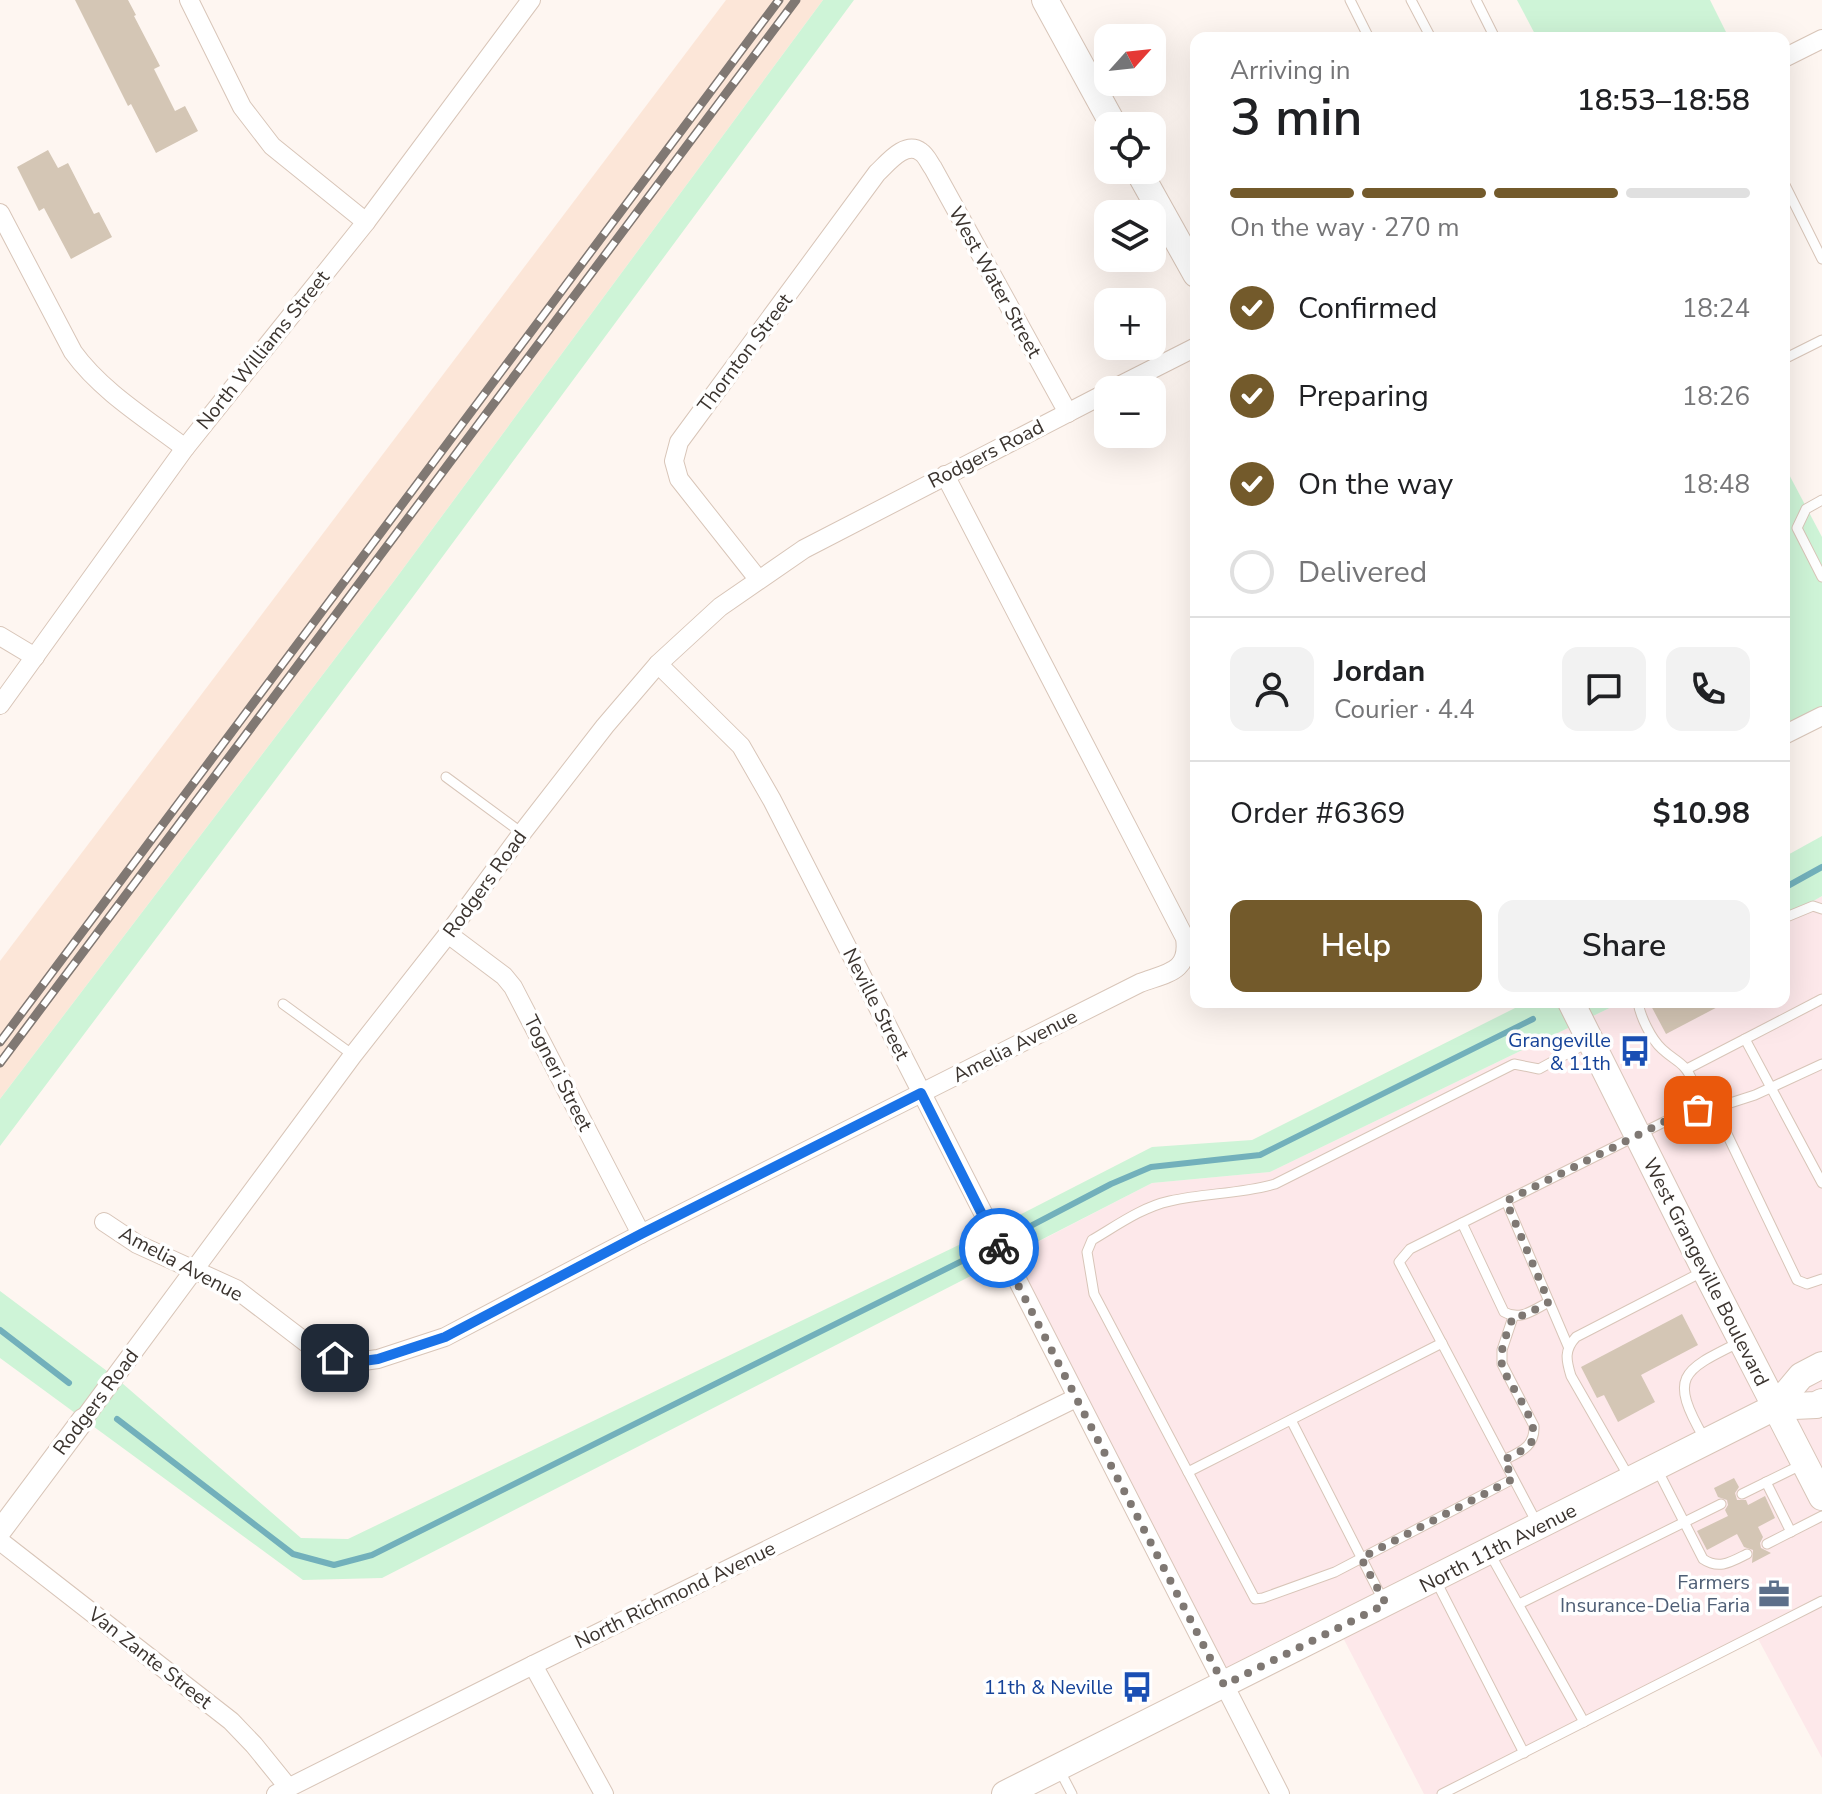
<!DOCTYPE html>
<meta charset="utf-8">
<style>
body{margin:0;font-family:"Nunito Sans",sans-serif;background:#f2f2f2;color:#202124;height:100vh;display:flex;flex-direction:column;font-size:30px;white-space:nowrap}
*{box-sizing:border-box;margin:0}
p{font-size:26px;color:#757577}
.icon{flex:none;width:44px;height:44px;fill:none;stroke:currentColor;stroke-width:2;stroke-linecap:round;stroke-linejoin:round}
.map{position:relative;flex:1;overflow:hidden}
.drawer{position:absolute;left:1190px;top:32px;width:600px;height:976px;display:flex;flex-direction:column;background:#fff;border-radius:16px;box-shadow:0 8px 32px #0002}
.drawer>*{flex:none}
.needle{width:52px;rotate:63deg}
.tools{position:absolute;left:1094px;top:24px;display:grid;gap:16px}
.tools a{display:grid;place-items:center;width:72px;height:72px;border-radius:16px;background:#fff;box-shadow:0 8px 32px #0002;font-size:40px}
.pin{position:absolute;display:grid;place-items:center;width:68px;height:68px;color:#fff;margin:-34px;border-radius:16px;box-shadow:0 4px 12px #0006}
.courier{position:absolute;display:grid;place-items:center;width:80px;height:80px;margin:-40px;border:6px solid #1a73e8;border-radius:50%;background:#fff;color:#222;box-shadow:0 2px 10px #0007}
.headline em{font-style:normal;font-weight:600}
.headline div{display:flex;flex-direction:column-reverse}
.headline{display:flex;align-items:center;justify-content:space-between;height:136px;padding:0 40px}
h1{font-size:52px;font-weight:600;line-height:60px}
.bar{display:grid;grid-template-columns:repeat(4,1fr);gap:12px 8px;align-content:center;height:96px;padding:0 40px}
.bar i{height:10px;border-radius:6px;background:#e0e0e0}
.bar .current{background:#735a2b}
.bar p{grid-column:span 4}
.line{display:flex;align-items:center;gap:20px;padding:0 40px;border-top:2px solid #e0e0e0}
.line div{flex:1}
.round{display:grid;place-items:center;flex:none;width:84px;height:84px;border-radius:16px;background:#f2f2f2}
ol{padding:0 40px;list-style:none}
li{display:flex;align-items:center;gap:24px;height:88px}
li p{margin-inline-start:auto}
li .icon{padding:8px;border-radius:50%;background:#735a2b;color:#fff;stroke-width:4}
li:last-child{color:#757577}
li i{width:44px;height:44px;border:4px solid #e0e0e0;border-radius:50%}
.cta{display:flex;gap:16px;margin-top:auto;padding:16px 40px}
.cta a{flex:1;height:92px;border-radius:16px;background:#735a2b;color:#fff;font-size:32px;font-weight:600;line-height:92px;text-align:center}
.cta a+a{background:#f2f2f2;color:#202124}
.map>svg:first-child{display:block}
</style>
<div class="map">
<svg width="1822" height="1794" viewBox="0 0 1822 1794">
<rect width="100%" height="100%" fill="#fef6f1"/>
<polygon fill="#fde8ea" points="1822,896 1822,1758 1756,1635 1442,1794 1424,1794 1338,1628 1224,1685 1005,1259 1152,1183 1270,1172 1622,1002 1784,1002 1784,918"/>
<polygon fill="#fce6d8" points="726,0 823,0 394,581 0,1099 0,961"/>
<g fill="#cef4d7">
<polygon points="823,0 854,0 412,598 0,1146 0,1099 394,581"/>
<polygon points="1517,0 1710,0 1729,38 1537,38"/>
<polygon points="1784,465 1822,537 1822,716 1795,730 1784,708"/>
<polygon points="1822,836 1822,896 1784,918 1784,857"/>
<polygon points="1527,1002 1622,1002 1270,1172 1152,1183 382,1578 303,1580 0,1358 0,1291 115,1377 301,1538 348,1539 990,1230 1152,1147 1252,1140"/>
</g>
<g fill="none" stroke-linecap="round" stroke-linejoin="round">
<g stroke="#72b0bb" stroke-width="6">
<polyline points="1784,888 1822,867"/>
<polyline points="1017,1233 1111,1184 1151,1167 1260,1155 1533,1019"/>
<polyline points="0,1330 69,1383"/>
<polyline points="117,1419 293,1554 334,1565 372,1555 982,1251"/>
</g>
</g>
<g fill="#d4c6b5">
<polygon points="75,0 128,0 136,15 134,16 160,66 154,69 175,111 185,106 198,131 156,153 131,104 128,106"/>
<polygon points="48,150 58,168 68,163 94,214 99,212 112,237 71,259 44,208 39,211 17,167"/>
<polygon points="1649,1002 1727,1002 1666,1034"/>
<polygon points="1682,1314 1698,1345 1641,1375 1655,1402 1618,1422 1604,1395 1597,1398 1581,1367"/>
<polygon points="1734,1478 1739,1487 1735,1493 1737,1500 1746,1500 1748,1505 1765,1496 1775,1518 1758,1527 1763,1537 1760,1543 1761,1548 1771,1553 1752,1563 1753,1550 1744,1547 1737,1534 1707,1550 1697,1531 1728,1516 1725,1510 1728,1505 1727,1500 1718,1497 1714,1488"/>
</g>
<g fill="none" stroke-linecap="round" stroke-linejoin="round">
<defs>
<g id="service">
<polyline points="1350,0 1369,38"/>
<polyline points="1411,0 1431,38"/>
<polyline points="1476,0 1495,38"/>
<polyline points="1784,183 1822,259"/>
<polyline points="1784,359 1822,340"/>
<polyline points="1822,500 1806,509 1797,528 1822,577"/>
<polyline points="446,777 522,833"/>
<polyline points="1784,918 1813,906 1822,909"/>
<polyline points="1822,999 1745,1039 1822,1183"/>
<path d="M1638 1002C1640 1016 1651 1039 1662 1049 1677 1063 1684 1061 1693 1082L1681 1114"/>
<polyline points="283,1004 353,1055"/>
<polyline points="1687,1069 1745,1039"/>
<polyline points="1714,1107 1797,1280 1807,1284 1822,1279"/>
<polyline points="1506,1201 1568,1346"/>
<path d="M1462 1223 1504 1312C1521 1321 1533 1310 1549 1302"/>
<polyline points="1291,1420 1384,1602"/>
<path d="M1704 1438C1669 1377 1681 1371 1738 1343"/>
<path d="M1504 1460C1520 1452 1535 1447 1534 1426L1502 1364V1350L1513 1317"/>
<path d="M1658 1471 1703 1559C1719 1570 1731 1562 1747 1554"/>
<polyline points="1188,1472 1442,1343"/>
<path d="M1629 1477 1571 1376C1566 1360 1564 1350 1576 1337L1702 1272"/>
<path d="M1513 1479 1335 1572 1263 1598 1255 1599 1094 1294 1087 1252 1092 1240C1116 1226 1142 1207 1170 1201 1205 1193 1240 1194 1275 1184L1514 1064 1539 1069 1587 1043"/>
<polyline points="1766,1482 1791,1532"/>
<polyline points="1742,1494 1801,1465"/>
<polyline points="1538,1525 1399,1262 1410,1249 1678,1115 1724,1105 1755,1095 1822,1064"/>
<polyline points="1767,1544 1822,1516"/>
<polyline points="1489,1552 1584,1722"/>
<polyline points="1435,1579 1524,1753"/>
<polyline points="1519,1604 1721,1504"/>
<polyline points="1060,1771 1072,1794"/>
<polyline points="1442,1794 1822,1601"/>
</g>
<g id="minor">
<polyline points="189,0 242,107 272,146 366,222"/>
<polyline points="1784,58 1822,39"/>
<path d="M0 213 73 352C101 391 147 419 185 448"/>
<polyline points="1111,390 1196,347"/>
<path d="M758 579 679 479 674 461 679 442 877 173C887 164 905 140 921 152 926 155 930 164 933 168L1068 413"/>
<polyline points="0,636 35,657"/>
<polyline points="658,664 741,746 772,800 1280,1794"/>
<polyline points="0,705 185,448 366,222 531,0"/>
<polyline points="1784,735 1822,716"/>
<polyline points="448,934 504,976 513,987 641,1234"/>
<path d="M104 1222 137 1244 236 1289 321 1354 356 1362 378 1359 445 1337 641 1234 1140 983C1167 973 1190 972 1185 938L945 475"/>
<polyline points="83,1420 353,1055 448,934 522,833 605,726 658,664 720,607 804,549 1108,392"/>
<polyline points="0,1541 231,1721 254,1745 288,1787"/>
<polyline points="533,1665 604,1794"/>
<polyline points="276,1794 533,1665 1076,1398"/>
</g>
<polyline id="tertiary" points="0,1531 83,1420"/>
<g id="secondary">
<polyline points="1045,0 1114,126"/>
<polyline points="1138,170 1196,274"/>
<polyline points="1571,1002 1705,1270 1822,1497"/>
<polyline points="1775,1407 1816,1405 1822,1402"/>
<polyline points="1005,1794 1775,1407 1801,1376 1822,1365"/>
</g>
</defs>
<use href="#service" stroke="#d8c5b8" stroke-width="11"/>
<use href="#minor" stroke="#d8c5b8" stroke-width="20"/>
<use href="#tertiary" stroke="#d8c5b8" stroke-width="24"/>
<use href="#secondary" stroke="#d8c5b8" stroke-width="28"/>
<use href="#service" stroke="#fff" stroke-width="9"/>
<use href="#minor" stroke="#fff" stroke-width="18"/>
<use href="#tertiary" stroke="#fff" stroke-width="22"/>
<use href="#secondary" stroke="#fff" stroke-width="26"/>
<defs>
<g id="rail">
<polyline points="0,1042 779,0"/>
<polyline points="0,1063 796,0"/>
</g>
</defs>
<use href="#rail" stroke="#807873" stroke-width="9"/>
<use href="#rail" stroke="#fff" stroke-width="6" stroke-dasharray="18" stroke-linecap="butt"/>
</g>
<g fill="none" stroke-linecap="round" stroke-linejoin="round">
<path stroke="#7f7873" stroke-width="8" stroke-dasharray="0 14.4" d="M999 1248 1224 1685 1386 1604 1361 1558 1513 1479 1504 1460C1512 1455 1524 1451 1530 1444 1545 1426 1507 1385 1502 1365 1499 1349 1508 1331 1513 1317L1525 1315 1549 1302 1506 1201 1678 1115 1698 1110"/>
<polyline stroke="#1a73e8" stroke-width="10" points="335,1358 356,1362 378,1359 445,1337 641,1234 921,1093 999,1248"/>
</g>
<defs>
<symbol id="bus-bare" viewBox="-9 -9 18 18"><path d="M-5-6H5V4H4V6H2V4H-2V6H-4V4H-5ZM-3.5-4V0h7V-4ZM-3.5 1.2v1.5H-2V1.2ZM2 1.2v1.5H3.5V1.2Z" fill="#1a4fb4" stroke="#fff" stroke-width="2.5" paint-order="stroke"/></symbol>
<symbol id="office-bare" viewBox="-9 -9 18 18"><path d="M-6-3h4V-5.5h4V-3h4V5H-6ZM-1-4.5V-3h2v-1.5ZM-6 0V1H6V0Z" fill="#5c6f8a" stroke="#fff" stroke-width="2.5" paint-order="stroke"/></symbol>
</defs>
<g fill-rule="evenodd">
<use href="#bus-bare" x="1613" y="1029" width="44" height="44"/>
<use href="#office-bare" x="1752" y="1572" width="44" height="44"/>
<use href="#bus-bare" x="1115" y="1665" width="44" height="44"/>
</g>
<g text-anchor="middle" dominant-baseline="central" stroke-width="7" stroke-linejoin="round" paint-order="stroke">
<g font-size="20" fill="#3b342f" stroke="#fff">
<text transform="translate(995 282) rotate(61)">West Water Street</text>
<text transform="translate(263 350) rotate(-51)">North Williams Street</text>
<text transform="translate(745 353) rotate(-53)">Thornton Street</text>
<text transform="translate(986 454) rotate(-27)">Rodgers Road</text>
<text transform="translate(485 884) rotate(-54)">Rodgers Road</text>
<text transform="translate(876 1004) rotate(63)">Neville Street</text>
<text transform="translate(1015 1046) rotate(-27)">Amelia Avenue</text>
<text transform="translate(558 1073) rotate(63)">Togneri Street</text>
<text transform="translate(181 1264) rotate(28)">Amelia Avenue</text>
<text transform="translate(1706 1272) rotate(63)">West Grangeville Boulevard</text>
<text transform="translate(96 1402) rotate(-53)">Rodgers Road</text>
<text transform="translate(1498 1548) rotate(-27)">North 11th Avenue</text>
<text transform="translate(675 1595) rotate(-26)">North Richmond Avenue</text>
<text transform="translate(150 1658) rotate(38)">Van Zante Street</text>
</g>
<g font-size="20" fill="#164399" stroke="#fff" text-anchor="end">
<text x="1611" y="1040">Grangeville<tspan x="1611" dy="23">&amp; 11th</tspan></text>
<text x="1113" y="1687">11th &amp; Neville</text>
</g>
<g font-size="20" fill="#4e5e75" stroke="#fff" text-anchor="end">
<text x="1750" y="1582">Farmers<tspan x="1750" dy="23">Insurance-Delia Faria</tspan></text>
</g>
</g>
</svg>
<div class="tools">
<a><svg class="needle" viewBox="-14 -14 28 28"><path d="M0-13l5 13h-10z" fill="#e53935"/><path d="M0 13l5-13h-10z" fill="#757577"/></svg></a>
<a><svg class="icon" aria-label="locate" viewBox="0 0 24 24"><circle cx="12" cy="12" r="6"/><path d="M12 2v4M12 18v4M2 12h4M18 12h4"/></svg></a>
<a><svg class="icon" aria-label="layers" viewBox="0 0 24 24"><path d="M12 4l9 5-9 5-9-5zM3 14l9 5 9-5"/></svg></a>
<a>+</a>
<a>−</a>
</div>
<div class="pin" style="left:1698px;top:1110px;background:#ea580c"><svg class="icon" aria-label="bag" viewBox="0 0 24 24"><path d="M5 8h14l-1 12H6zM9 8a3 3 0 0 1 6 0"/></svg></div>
<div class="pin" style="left:335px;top:1358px;background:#1f2937"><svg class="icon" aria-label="home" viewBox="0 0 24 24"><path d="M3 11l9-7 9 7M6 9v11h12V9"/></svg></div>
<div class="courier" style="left:999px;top:1248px"><svg class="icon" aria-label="bike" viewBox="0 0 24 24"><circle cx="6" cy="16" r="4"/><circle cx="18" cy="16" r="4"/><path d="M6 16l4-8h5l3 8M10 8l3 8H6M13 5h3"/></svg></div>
<section class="drawer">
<div class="headline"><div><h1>3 min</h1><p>Arriving in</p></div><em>18:53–18:58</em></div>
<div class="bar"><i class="current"></i><i class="current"></i><i class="current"></i><i></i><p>On the way · 270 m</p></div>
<ol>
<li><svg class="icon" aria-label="check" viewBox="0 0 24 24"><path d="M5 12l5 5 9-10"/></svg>Confirmed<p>18:24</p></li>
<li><svg class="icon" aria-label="check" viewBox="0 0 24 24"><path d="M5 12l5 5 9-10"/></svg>Preparing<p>18:26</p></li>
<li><svg class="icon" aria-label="check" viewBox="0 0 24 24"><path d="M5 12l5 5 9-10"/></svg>On the way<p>18:48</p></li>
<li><i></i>Delivered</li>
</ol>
<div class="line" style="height:144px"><a class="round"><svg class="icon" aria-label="person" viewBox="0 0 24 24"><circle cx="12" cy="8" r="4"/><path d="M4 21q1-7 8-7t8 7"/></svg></a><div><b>Jordan</b><p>Courier · 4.4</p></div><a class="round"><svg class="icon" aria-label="chat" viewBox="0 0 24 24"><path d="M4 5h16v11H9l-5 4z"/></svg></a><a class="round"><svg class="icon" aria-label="phone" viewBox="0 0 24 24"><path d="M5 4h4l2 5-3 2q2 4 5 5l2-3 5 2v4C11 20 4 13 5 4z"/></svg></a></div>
<div class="line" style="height:104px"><div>Order #6369</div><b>$10.98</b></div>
<div class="cta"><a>Help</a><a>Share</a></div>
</section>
</div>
